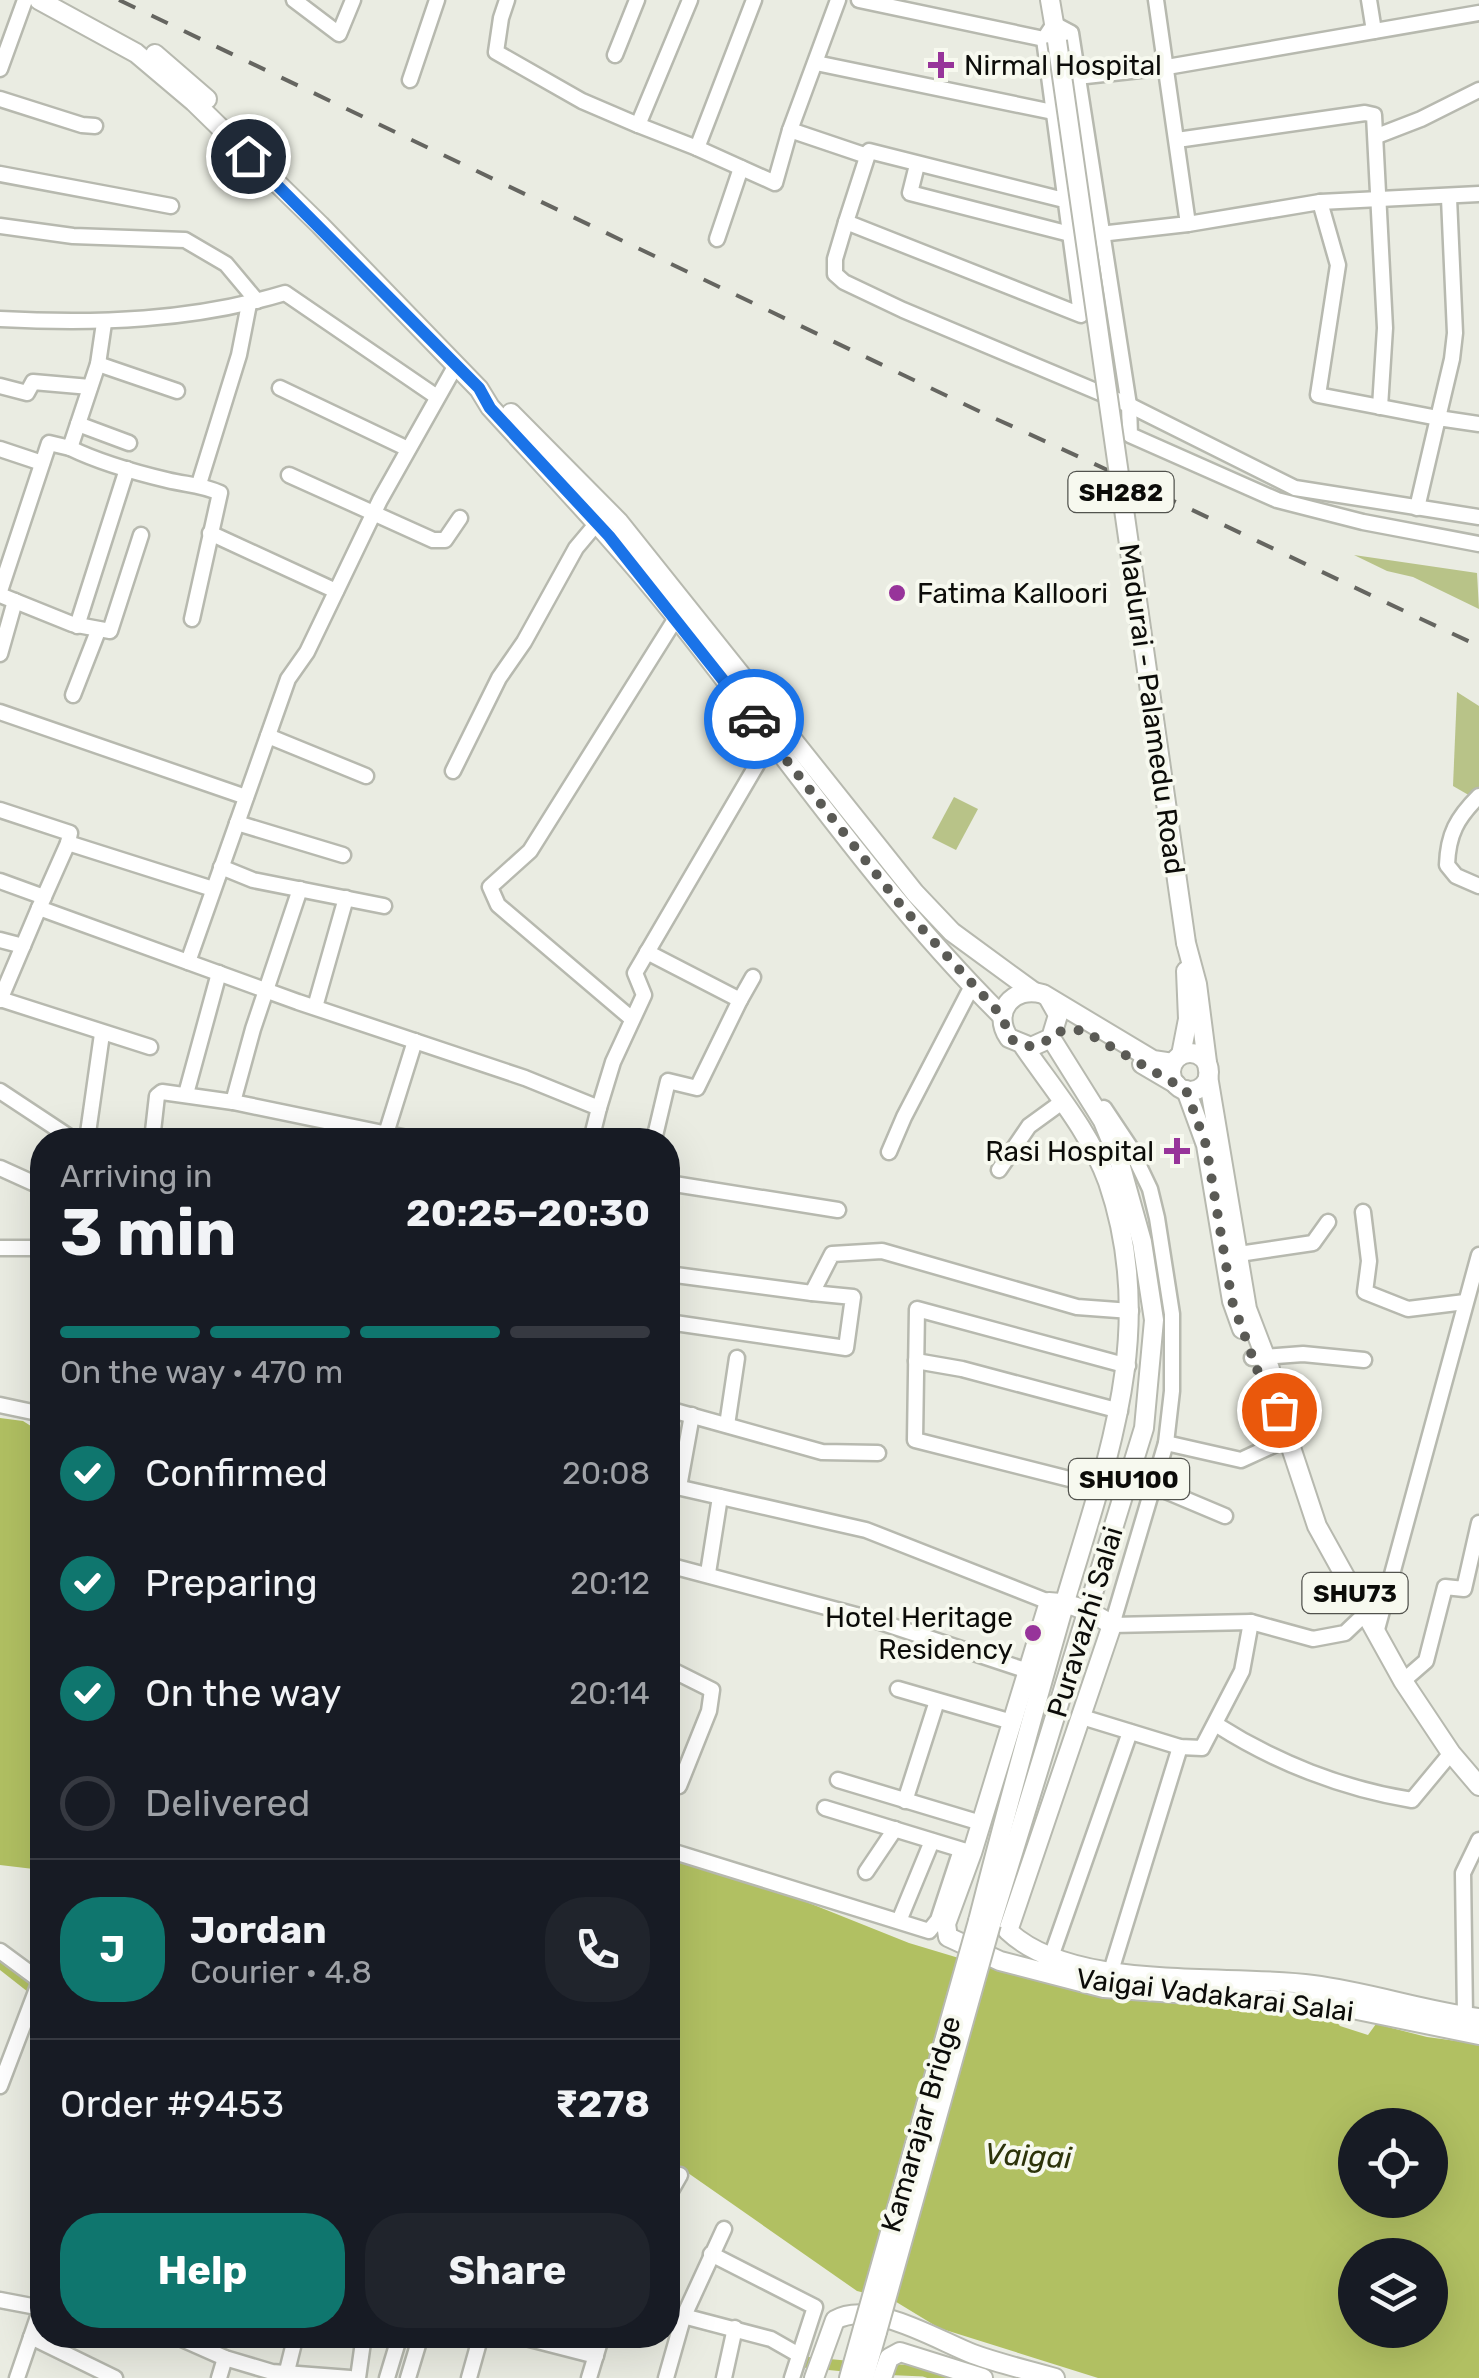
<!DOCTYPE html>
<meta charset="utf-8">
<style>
body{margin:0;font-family:Rubik,sans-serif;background:#20242c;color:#f1f3f6;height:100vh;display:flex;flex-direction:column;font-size:38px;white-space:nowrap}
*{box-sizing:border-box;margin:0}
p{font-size:32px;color:#9ea1a6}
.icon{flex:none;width:55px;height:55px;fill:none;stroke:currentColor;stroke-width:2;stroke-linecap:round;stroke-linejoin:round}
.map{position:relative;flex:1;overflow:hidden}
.drawer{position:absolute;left:30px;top:1128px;width:650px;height:1220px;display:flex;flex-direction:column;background:#171b24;border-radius:40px;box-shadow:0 10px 40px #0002}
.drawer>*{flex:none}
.tools{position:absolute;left:1338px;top:2108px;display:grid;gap:20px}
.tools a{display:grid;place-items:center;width:110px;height:110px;border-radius:50%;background:#171b24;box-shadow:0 10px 40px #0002;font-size:50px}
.pin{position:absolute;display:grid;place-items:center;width:85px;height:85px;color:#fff;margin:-42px;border:5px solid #fff;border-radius:50%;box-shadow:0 2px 10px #0007}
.courier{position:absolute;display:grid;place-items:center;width:100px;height:100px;margin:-50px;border:8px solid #1a73e8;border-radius:50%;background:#fff;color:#222;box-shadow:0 2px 12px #0007}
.summary em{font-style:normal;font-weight:700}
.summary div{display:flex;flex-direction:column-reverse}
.summary{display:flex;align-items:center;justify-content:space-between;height:170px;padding:0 30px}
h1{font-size:65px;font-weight:700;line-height:75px}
.bar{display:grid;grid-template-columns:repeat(4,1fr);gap:15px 10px;align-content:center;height:120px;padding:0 30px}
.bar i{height:12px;border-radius:8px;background:#363941}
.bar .current{background:#0f766e}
.bar p{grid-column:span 4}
.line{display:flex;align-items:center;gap:25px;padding:0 30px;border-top:2px solid #363941}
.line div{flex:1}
.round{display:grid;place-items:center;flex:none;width:105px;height:105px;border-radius:40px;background:#20242c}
ol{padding:0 30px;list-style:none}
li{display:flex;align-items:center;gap:30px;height:110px}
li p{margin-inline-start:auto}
li .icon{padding:10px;border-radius:50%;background:#0f766e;color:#fff;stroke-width:4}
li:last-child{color:#9ea1a6}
li i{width:55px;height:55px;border:5px solid #363941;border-radius:50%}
.button{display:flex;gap:20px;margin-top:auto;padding:20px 30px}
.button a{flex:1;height:115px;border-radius:40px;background:#0f766e;color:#fff;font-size:40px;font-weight:700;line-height:115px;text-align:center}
.button a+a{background:#20242c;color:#f1f3f6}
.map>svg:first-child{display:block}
</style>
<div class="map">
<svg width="1479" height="2378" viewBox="0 0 1479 2378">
<rect width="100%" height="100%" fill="#eaece2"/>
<g fill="#b8c388">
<polygon points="1354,555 1477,573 1479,609 1413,577 1387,571"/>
<polygon points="1457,692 1479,706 1479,801 1453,786"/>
<polygon points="954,797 978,809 956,850 932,838"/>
</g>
<g fill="#b1c062" fill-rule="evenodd">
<polygon points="0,1418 23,1421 42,1433 42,1870 0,1865"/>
<path d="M668 1855 729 1871 909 1943 1002 1971 1100 1994 1295 2011 1334 2019 1340 2026 1368 2035 1376 2024 1427 2037 1479 2044V2378H1098L939 2328 893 2300 857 2291 668 2159ZM1355 2125H1430V2200H1355ZM1355 2255H1430V2330H1355Z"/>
</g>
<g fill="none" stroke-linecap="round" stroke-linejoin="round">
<g stroke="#b1c062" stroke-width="11">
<polyline points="0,1963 42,1996"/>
<polyline points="791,2355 803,2362 855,2367"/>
<polyline points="878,2369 924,2371 944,2378"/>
</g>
<defs>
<g id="minor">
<polyline points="294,0 339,34 353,0"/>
<polyline points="507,0 501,18 496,52 582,101 638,125 690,0"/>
<polyline points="838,0 790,130 867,156"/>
<polyline points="859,0 1044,39 1054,24 1071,33 1129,405 1130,435 1277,500 1363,522 1479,544"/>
<polyline points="1369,0 1374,31"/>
<polyline points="1044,39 1081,315 846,222 869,151 1064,200"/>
<polyline points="615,55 637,0"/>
<polyline points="816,63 1053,112"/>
<polyline points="0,69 25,0"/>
<polyline points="1077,77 1167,67 1479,13"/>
<polyline points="410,80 437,0"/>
<polyline points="0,99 82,125 95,126"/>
<polyline points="638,125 697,148 754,0"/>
<polyline points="1377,136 1421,119 1479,90"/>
<polyline points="1177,140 1365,113 1374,115 1385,328 1380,407"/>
<polyline points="697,148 775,183 790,130"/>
<polyline points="917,165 910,193 1070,234"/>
<polyline points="0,174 171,206"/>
<polyline points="1320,202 1338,265 1318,395 1438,418 1452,359 1455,333 1449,198"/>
<polyline points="846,222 835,259 835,274 844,282 903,310 1129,405 1295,488 1479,517"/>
<polyline points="1188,224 1320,202 1479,194"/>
<polyline points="0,226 73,236 185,240 226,264 257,301"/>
<polyline points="1100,234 1188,224 1156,0"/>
<polyline points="717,239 741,168"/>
<path d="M0 319C97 324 192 321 285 293L437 397"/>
<polyline points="98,364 177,391"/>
<polyline points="0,386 27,393 33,382 90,387"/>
<polyline points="280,388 408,449"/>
<polyline points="78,424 129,443"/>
<path d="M70 448C101 463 133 472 167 480 187 485 200 484 220 493L192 619"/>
<polyline points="0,449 42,463"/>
<polyline points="289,475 433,540 445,540 460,518"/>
<polyline points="199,484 239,355 249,304"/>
<polyline points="1417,508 1438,418 1479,424"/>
<polyline points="210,533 336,591"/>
<polyline points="0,591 49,443 70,448 98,364 104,323"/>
<polyline points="0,595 72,624 110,631 141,535"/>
<polyline points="77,626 127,469"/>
<polyline points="0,654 15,601"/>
<polyline points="73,695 98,631"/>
<polyline points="0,712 246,797"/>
<polyline points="268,736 366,776"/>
<polyline points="453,771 499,678 524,642 576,548 597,523"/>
<path d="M1479 796C1457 818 1448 834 1447 865L1456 876 1479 886"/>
<polyline points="0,810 70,833 68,843"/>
<polyline points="237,823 343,855"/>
<polyline points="221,867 253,880 384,906"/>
<polyline points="0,881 44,897 39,908 298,1002 525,1078 599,1108 591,1140"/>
<polyline points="44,897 68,843 213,889"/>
<polyline points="0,940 23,946"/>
<polyline points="647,952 740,1000 753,977"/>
<polyline points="188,962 288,679 307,652 380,500 456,365"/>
<polyline points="0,999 150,1047"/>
<polyline points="0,1000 39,908"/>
<polyline points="315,1007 346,898"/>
<polyline points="632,1019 498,905 490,887 530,851 676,618"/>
<polyline points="0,1091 74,1140"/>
<polyline points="186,1094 219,973"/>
<polyline points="233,1102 417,1140"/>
<polyline points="599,1108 613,1062 644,995 635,973 776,732"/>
<polyline points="1104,1108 1130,1147 1150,1189 1157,1218 1172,1314 1172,1391 1166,1443 1112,1625 1251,1622 1313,1639 1345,1633 1366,1613"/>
<polyline points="87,1140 102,1034"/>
<polyline points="152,1140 157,1096 162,1092 233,1102 253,1029 300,889"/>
<polyline points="384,1140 415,1041"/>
<polyline points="654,1140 668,1081 697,1088 740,1000"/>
<polyline points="889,1152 904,1117 972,986"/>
<polyline points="0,1168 42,1187"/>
<polyline points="999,1170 1029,1126 1062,1102"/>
<polyline points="668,1183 838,1210"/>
<polyline points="1363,1212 1369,1261 1365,1292 1408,1309 1465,1302"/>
<polyline points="0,1248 42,1248"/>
<polyline points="1239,1254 1313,1243 1328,1222"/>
<polyline points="668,1274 812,1293 832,1254 882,1251 1077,1307 1131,1311"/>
<polyline points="668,1322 846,1348 853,1297 812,1293"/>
<polyline points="1252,1358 1303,1354 1364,1360"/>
<polyline points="916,1361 962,1369 1120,1411"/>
<polyline points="0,1405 42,1414"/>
<polyline points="668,1409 822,1452 878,1453"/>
<polyline points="727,1425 737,1358"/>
<polyline points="1166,1443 1241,1460 1289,1438"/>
<polyline points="1130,1476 1225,1516"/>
<polyline points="668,1485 866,1530 1049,1602"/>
<polyline points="679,1487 692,1415"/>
<polyline points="1101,1487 915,1440 917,1309 1128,1366"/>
<polyline points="668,1565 871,1619 1028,1671"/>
<polyline points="708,1573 720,1497"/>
<polyline points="1376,1633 1479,1255"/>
<polyline points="668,1668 712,1690 709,1711 679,1786"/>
<polyline points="1403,1681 1426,1661 1445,1587 1464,1589 1479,1523"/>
<polyline points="898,1689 1012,1722"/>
<polyline points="1082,1717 1180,1747 1202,1748 1242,1671 1251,1622"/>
<path d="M1217 1725C1275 1762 1343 1789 1412 1800L1451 1753"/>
<polyline points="838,1780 981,1823"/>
<polyline points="905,1801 937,1701"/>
<polyline points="825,1808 966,1851"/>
<polyline points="668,1850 929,1931 938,1920 961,1850"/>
<polyline points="866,1872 895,1829"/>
<polyline points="899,1921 932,1841"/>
<polyline points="0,1951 42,1982"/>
<polyline points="1051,1957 1130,1732"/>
<polyline points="1111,1971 1180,1747"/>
<polyline points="1465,2016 1463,1873 1479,1840"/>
<polyline points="0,2086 40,1981"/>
<polyline points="668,2196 680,2175"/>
<polyline points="711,2254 815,2307 792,2378"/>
<polyline points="0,2300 42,2308"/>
<polyline points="668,2312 771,2339 799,2355"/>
<polyline points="173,2335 225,2358 272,2372 350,2378"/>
<polyline points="31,2337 115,2378"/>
<polyline points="522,2337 596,2356"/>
<polyline points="210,2350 214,2335"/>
<polyline points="286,2375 296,2335"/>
<polyline points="17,2378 41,2308"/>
<polyline points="219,2378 225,2358"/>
<polyline points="358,2378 364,2335"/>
<polyline points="387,2378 400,2335"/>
<polyline points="408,2378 421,2335"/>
<polyline points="469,2378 481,2335"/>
<polyline points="589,2378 602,2335"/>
<polyline points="666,2378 683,2318 724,2229"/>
<polyline points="724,2378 735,2328"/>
</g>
<g id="major">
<path d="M39 0 136 53 194 102 320 225 479 389 490 407C553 476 618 544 676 617 783 751 880 895 1002 1016"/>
<polyline points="1050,0 1057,41"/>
<polyline points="155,54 207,99"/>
<polyline points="511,413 619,522 915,893 952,932 1034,992"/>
<polyline points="1186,943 1197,984 1208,1070"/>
<path d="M1049 999 1058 1015 1051 1038 1031 1047 1009 1038C991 1012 1013 985 1043 994L1153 1060 1173 1063"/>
<circle cx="1190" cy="1072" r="19"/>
<polyline points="1181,1055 1188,1019 1186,971"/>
<polyline points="1142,1064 1176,1084"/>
<polyline points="1208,1076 1247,1309 1270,1369 1269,1381 1317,1526 1403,1681 1451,1753 1479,1786"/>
<polyline points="1186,1090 1206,1145 1232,1301 1242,1329"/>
<path d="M978 1921C1005 1815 1034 1710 1064 1605 1106 1462 1159 1331 1108 1182 1090 1132 1053 1089 1024 1047"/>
<polyline points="991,1924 1144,1428 1154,1320 1142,1242 1119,1160 1103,1121 1051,1038"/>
<path d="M1479 2018C1423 2011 1369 1992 1313 1985 1228 1973 1074 1993 1008 1931L1112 1625C1092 1612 1073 1603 1049 1602L972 1853 946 1924 948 1937 1000 1961 1104 1988 1328 2004 1479 2035"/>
<path d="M814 2378 835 2320C871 2299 937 2340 973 2354 1000 2364 1028 2370 1055 2378"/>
<polyline points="849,2378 863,2328"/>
<polyline points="864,2378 877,2332"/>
<polyline points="882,2378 889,2358 900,2352 983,2378"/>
</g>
</defs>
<use href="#minor" stroke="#b7b9af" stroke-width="19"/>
<use href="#major" stroke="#b7b9af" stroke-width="22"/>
<use href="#minor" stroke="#fff" stroke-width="14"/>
<use href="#major" stroke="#fff" stroke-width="18"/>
<path stroke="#656560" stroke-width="4" stroke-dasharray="18 18" stroke-linecap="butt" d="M119 0 987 415C1153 489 1315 570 1479 646"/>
<defs>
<g id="major-bridge">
<polyline points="1057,41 1186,943"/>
<polyline points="863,2328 978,1921"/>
<polyline points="877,2332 991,1924"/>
</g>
</defs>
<use href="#major-bridge" stroke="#b7b9af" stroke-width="22" stroke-linecap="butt"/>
<use href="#major-bridge" stroke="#fff" stroke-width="18"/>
</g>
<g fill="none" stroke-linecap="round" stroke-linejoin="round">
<path stroke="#5a5a55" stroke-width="10" stroke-dasharray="0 18" d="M754 719 903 908 1002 1016 1010 1038C1026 1051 1043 1048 1055 1032L1082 1030 1186 1090 1206 1145 1232 1301 1258 1372 1269 1381 1279 1410"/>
<polyline stroke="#1a73e8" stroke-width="12" points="248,156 479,388 490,408 609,536 754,719"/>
</g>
<g fill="#97349a" stroke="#f7f9ef" stroke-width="4">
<path d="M936 50h10v10h10v10h-10v10h-10v-10h-10v-10h10z"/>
<circle cx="897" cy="593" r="10"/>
<path d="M1172 1136h10v10h10v10h-10v10h-10v-10h-10v-10h10z"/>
<circle cx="1033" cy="1633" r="10"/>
</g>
<g text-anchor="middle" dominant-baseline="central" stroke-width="8" stroke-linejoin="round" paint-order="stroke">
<g fill="#f7f9ef" stroke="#52534e" stroke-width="2.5">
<rect x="1068.5" y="472" width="105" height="40" rx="8"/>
<rect x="1069" y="1459" width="120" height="40" rx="8"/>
<rect x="1302.5" y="1573" width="105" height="40" rx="8"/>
</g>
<g font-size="25" font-weight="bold" fill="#0c0c09">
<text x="1121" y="492">SH282</text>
<text x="1129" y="1479">SHU100</text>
<text x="1355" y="1593">SHU73</text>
</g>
<g font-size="28" fill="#0c0c09" stroke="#f7f9ef" text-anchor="start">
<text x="964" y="65">Nirmal Hospital</text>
<text x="917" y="593">Fatima Kalloori</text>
<text x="1154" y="1151" text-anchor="end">Rasi Hospital</text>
<text x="1013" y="1617" text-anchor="end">Hotel Heritage<tspan x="1013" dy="32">Residency</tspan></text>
</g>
<g font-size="28" fill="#0c0c09" stroke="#f7f9ef">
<text transform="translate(1152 709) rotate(82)">Madurai - Palamedu Road</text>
<text transform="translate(1085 1622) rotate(-73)">Puravazhi Salai</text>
<text transform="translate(1215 1995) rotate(7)">Vaigai Vadakarai Salai</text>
<text transform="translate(921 2124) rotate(-74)">Kamarajar Bridge</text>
</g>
<g font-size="30" font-style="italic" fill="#2d330a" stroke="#f7f9ef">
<text transform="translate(1028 2156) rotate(3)">Vaigai</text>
</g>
</g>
</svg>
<div class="tools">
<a><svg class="icon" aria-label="locate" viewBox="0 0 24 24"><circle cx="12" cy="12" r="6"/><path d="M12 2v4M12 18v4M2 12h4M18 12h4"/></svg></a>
<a><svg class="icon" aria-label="layers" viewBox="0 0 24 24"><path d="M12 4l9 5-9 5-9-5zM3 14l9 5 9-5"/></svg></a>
</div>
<div class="pin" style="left:1279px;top:1410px;background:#ea580c"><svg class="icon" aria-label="bag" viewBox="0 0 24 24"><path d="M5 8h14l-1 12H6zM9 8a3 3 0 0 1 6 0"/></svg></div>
<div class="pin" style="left:248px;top:156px;background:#1f2937"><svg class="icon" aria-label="home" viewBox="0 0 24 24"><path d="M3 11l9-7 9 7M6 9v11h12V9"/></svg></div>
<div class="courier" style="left:754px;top:719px"><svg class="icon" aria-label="car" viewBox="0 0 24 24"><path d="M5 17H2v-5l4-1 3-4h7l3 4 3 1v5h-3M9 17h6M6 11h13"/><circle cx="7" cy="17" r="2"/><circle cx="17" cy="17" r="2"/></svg></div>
<section class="drawer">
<div class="summary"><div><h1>3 min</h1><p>Arriving in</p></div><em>20:25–20:30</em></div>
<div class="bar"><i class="current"></i><i class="current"></i><i class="current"></i><i></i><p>On the way · 470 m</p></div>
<ol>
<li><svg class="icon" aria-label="check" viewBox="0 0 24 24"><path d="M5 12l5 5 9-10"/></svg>Confirmed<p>20:08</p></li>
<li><svg class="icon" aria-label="check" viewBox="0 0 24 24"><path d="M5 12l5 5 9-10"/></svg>Preparing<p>20:12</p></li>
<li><svg class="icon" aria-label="check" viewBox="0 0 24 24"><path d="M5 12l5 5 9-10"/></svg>On the way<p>20:14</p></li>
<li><i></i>Delivered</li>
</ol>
<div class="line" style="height:180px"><b class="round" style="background:#0f766e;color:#fff">J</b><div><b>Jordan</b><p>Courier · 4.8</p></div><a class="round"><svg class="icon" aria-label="phone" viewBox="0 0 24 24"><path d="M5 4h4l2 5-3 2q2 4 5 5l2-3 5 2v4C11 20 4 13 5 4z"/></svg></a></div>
<div class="line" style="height:130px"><div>Order #9453</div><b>₹278</b></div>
<div class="button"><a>Help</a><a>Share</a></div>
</section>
</div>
